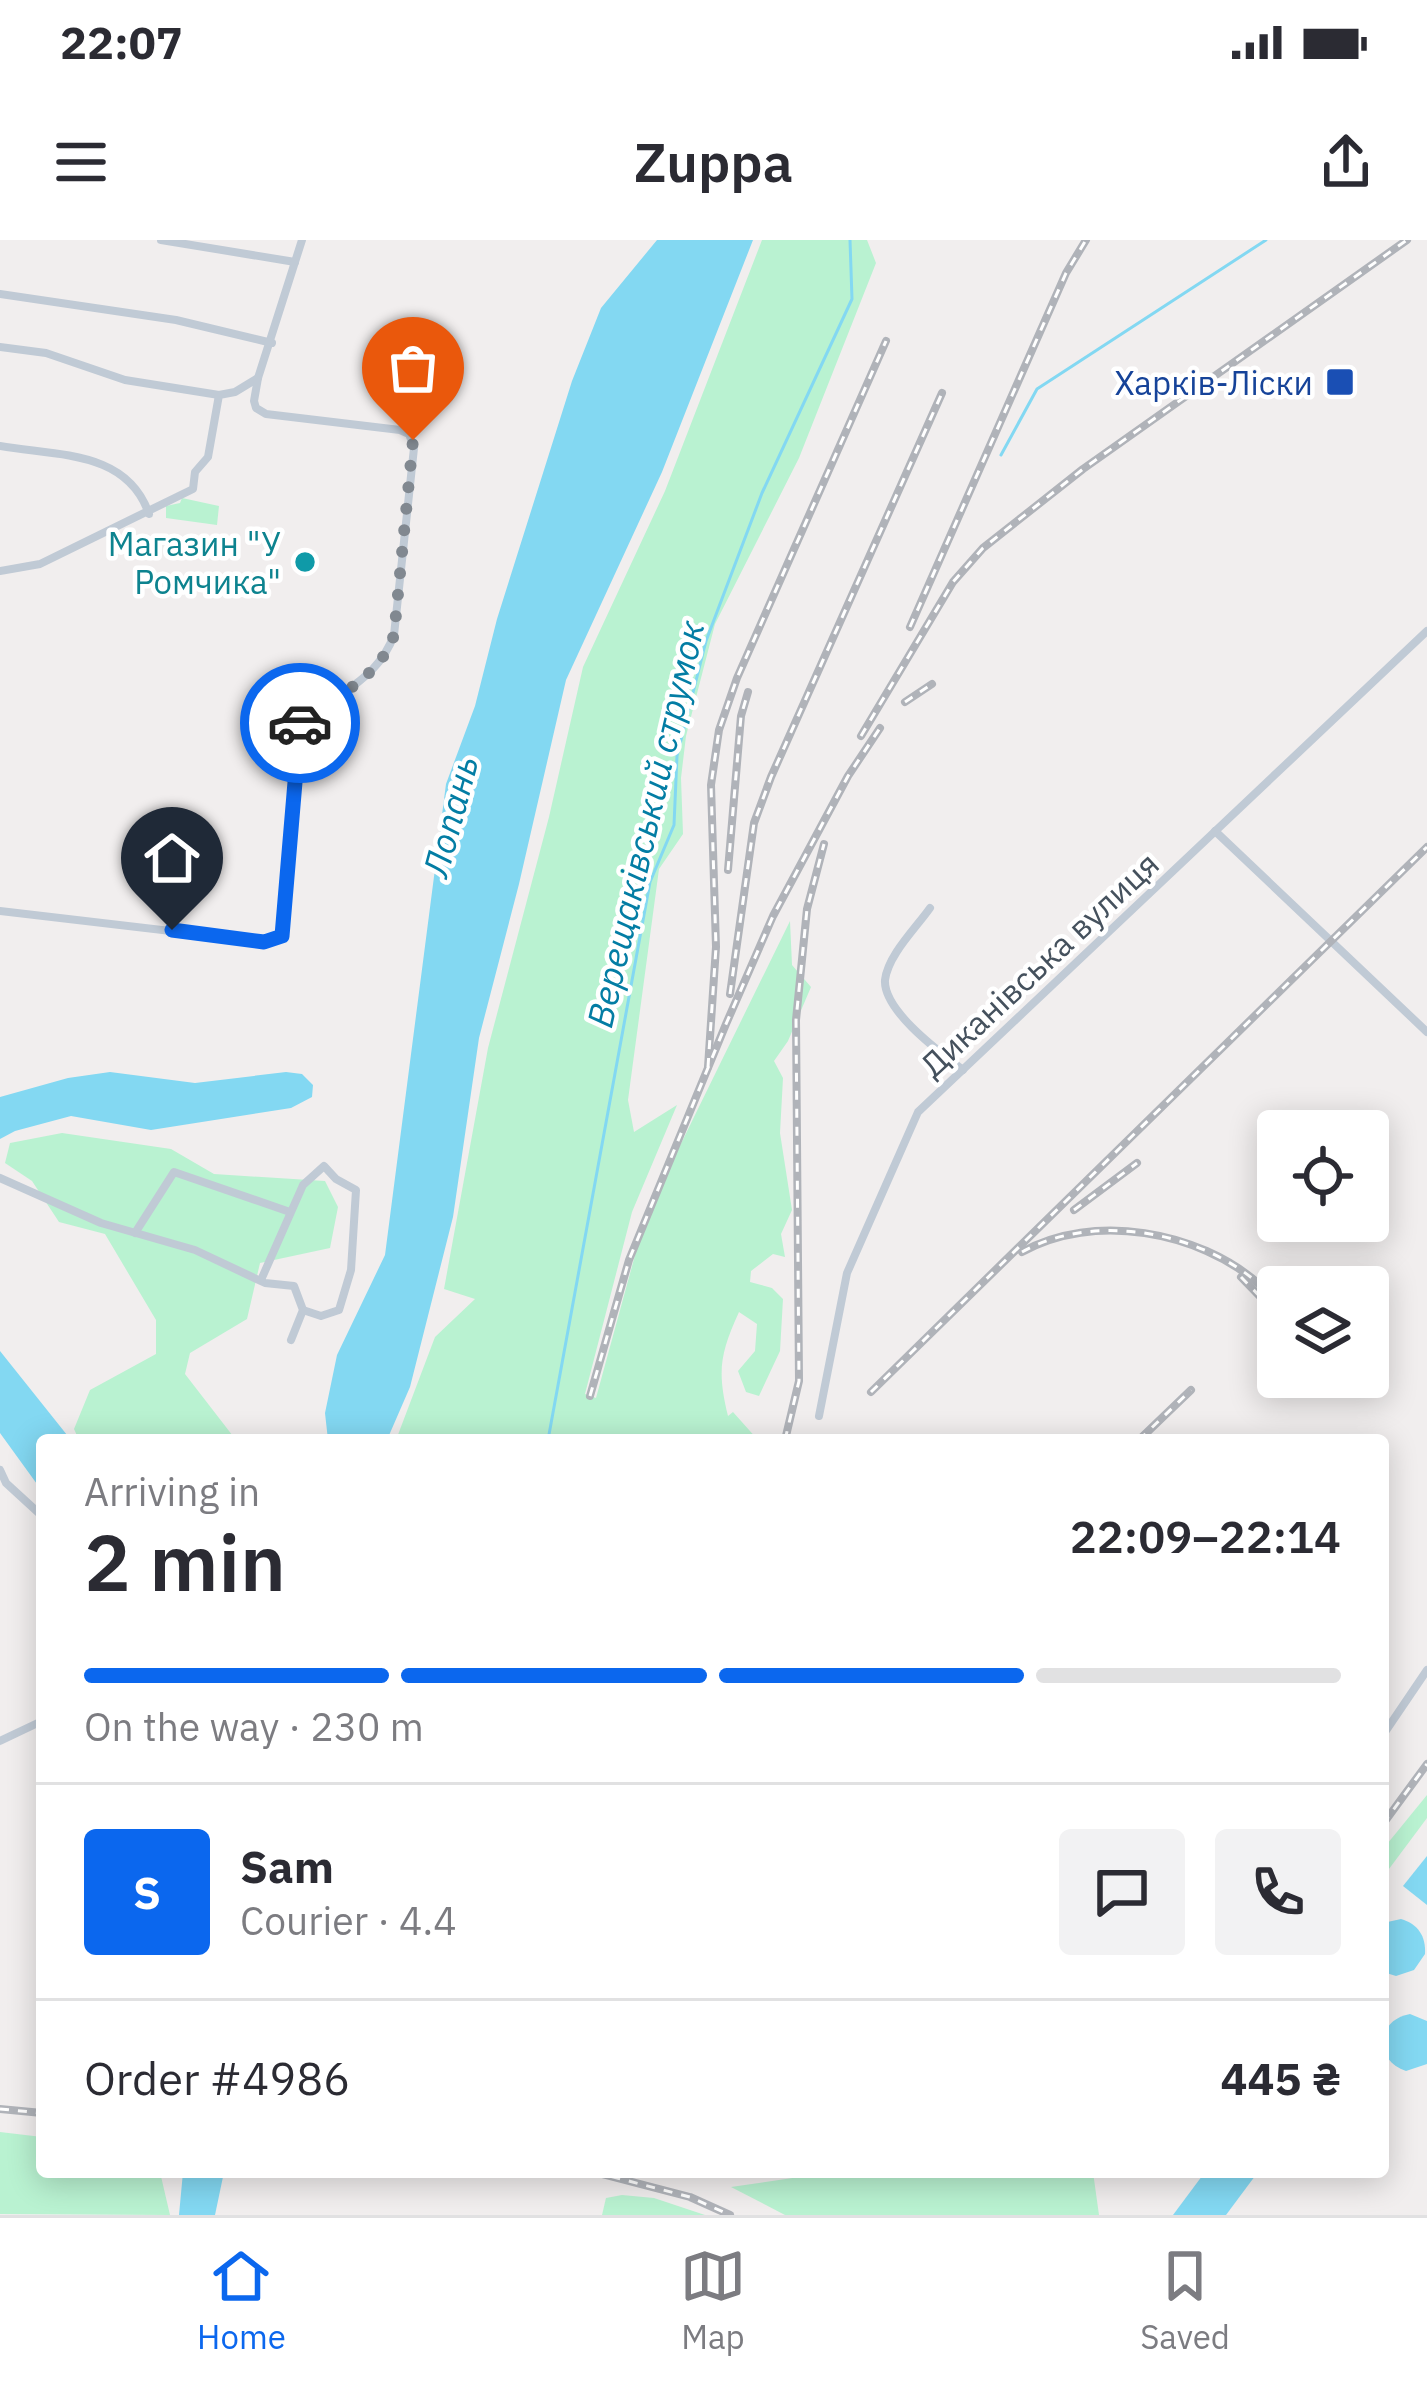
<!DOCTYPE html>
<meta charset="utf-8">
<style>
body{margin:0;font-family:"IBM Plex Sans",sans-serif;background:#f2f2f3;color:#2b2b33;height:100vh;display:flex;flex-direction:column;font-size:45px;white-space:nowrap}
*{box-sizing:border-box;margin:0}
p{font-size:39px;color:#7c7c81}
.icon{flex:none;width:66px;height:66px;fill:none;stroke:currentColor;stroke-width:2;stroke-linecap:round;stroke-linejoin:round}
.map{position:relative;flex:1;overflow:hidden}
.drawer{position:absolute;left:36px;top:1194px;width:1353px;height:744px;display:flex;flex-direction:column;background:#fff;border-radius:12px;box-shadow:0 6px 30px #0003}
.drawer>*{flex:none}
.controls{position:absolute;left:1257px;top:870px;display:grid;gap:24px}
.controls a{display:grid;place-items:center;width:132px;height:132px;border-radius:12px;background:#fff;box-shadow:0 6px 30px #0003;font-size:60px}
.pin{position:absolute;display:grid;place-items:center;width:102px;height:102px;color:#fff;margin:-123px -51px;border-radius:50% 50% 50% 0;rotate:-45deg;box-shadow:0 0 12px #0007}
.pin .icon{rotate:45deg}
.courier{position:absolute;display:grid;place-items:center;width:120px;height:120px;margin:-60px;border:9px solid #0b67ee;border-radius:50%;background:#fff;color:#222;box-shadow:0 3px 15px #0007}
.headline em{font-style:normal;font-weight:600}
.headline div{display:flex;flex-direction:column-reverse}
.headline{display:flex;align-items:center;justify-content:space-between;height:204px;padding:0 48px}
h1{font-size:78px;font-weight:600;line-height:90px}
.bar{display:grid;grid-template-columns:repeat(4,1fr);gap:18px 12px;align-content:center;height:144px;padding:0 48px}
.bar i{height:15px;border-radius:9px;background:#e1e1e2}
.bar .on{background:#0b67ee}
.bar p{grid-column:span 4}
.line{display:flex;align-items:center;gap:30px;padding:0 48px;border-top:3px solid #e1e1e2}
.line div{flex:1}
.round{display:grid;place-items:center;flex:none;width:126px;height:126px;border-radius:12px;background:#f2f2f3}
.status{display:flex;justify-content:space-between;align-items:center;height:84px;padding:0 60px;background:#fff;direction:ltr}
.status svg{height:33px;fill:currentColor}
header{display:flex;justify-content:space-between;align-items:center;height:156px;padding:0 48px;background:#fff;font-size:54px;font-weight:600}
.tab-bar{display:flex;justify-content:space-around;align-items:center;height:168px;border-top:3px solid #e1e1e2;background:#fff;font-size:33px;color:#7c7c81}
.tab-bar a{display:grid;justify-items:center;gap:6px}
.tab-bar .on{color:#0b67ee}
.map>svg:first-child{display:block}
</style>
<div class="status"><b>22:07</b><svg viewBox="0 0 49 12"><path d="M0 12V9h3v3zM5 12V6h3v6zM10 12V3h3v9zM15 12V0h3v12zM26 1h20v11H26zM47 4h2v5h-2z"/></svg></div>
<header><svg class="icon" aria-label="menu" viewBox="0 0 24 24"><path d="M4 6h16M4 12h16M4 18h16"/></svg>Zuppa<svg class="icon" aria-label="share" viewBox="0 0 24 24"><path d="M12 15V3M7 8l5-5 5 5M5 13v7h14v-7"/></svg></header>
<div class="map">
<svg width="1427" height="1975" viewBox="0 0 1427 1975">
<rect width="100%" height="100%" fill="#f1eeee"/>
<g fill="#b9f2d1">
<path d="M762 0H867L876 23 799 218 715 384 686 496 681 538 683 594 659 629 628 860 634 892 677 865 632 972 585 1154 596 1158 646 975 790 681 792 725 811 747 788 801 774 821 783 838 780 893 792 970 781 994 785 1017 773 1014 751 1031 750 1042 772 1048 783 1059 780 1111 759 1156 746 1152 738 1131 755 1111 757 1084 739 1072C720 1114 717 1131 728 1176L733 1172 758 1200H396L435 1097 475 1059 444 1049 488 808 549 577 583 427 665 251Z"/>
<polygon points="182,258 219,266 217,285 166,278 166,266 180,263"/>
<polygon points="62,893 171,909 214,934 325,941 338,967 330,1008 260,1023 247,1079 190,1113 185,1134 236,1200 79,1200 74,1189 90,1150 156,1114 156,1080 105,994 59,982 32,941 5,923 10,903"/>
<polygon points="1427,1555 1427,1578 1383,1637 1383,1609"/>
<polygon points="0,1892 42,1897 42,1932 160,1932 170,1975 0,1974"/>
<polygon points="833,1932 1093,1932 1099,1975 785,1975 731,1947"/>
<polygon points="622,1955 654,1958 705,1975 602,1975 606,1958"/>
</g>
<g fill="#83d8f2">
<polygon points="657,0 753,0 662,232 566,440 519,644 479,798 453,977 410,1147 387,1200 328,1200 325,1173 337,1115 385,1015 446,544 475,466 497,379 572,141 601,68"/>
<polygon points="110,832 195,843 286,832 302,834 313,845 312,857 291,868 151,890 71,876 15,891 0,899 0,857 68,838"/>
<polygon points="0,1111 71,1200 42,1200 42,1251 0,1193"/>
<polygon points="1427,1616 1427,1665 1403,1646"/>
<path d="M1401 1679C1418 1684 1426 1696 1425 1714L1414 1730 1396 1736 1383 1732V1683Z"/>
<path d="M1410 1774 1427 1781V1824L1406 1831C1373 1820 1376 1780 1410 1774Z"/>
<polygon points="183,1932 224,1932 215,1975 179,1975"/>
<polygon points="1205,1932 1258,1932 1226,1975 1173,1975"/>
</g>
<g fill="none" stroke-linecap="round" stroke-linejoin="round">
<g stroke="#83d8f2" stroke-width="3">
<polyline points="1001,215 1037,149 1266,0"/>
<polyline points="548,1200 650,642 674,585 677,516 706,401 762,253 852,59 850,0"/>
</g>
<g stroke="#c0cad5" stroke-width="8">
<polyline points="161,0 295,22"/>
<polyline points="0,54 176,80 272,103"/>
<polyline points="0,107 46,113 125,140 219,155"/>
<path d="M0 206C57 216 127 210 149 274"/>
<polyline points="0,331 40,324 193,249 195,232 208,217 219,155 235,152 258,138 302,0"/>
<polyline points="1215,591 1427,792"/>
<path d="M930 668C916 688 888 715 885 740 883 771 941 813 963 830"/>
<path d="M0 671 264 702 282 696 300 482C309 465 326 464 341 454 365 439 384 422 394 395L414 208 409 194 400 190 266 174 256 168 254 161 258 138"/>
<polyline points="0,938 101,983 195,1010 265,1043 294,1046 303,1070 291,1100"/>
<polyline points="135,993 174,932 290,972"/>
<polyline points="261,1040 303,945 324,926 336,939 356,950 351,1030 339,1070 321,1076 303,1070"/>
<polyline points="819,1176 847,1033 918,872 1427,391"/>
<polyline points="0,1230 6,1243 42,1276"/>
<polyline points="1383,1495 1427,1430"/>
<polyline points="0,1501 42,1481"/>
</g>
<defs>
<g id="rail">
<polyline points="910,387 1066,33 1086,0"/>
<polyline points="905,462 932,444"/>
<polyline points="861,496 953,342 983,308 1083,229 1407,0"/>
<polyline points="728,630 741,476 748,452"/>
<polyline points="730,754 754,583 771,537 942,153"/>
<polyline points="708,827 716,707 711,545 719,490 737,438 886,101"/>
<polyline points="1074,970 1137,923"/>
<path d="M1022 1012C1093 972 1199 991 1259 1044"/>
<polyline points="1241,1037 1278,1075"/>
<polyline points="871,1152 1427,607"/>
<polyline points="590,1156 629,1020 726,784 773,676 848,536 880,488"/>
<polyline points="785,1200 799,1141 796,780 807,669 824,604"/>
<polyline points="1139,1200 1191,1150"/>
<polyline points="1383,1584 1427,1524"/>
<polyline points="0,1869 42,1873"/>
<polyline points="594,1932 690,1957 730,1975"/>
<polyline points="642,1932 720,1932"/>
</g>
</defs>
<use href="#rail" stroke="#b0b3b9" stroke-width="8"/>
<use href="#rail" stroke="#fff" stroke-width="3" stroke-dasharray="9" stroke-linecap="butt"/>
</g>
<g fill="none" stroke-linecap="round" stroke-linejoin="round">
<path stroke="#818890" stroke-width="12" stroke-dasharray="0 21.6" d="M300 483C309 465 325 465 341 455 364 439 385 422 394 395L413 200"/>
<polyline stroke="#0b67ee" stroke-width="15" points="172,690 264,702 282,696 300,483"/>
</g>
<rect fill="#1a4fb4" stroke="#fff" stroke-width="4.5" x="1325" y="127" width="30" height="30" rx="6"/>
<circle fill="#0f9aa8" stroke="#fff" stroke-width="4.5" cx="305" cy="322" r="12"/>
<g text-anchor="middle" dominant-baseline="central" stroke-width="9" stroke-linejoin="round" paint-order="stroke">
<g font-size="33" fill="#164399" stroke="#fff" text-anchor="end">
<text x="1313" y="142">Харків-Ліски</text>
</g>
<g font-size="33" fill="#0d838f" stroke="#fff" text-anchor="end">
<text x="281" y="303">Магазин "У<tspan x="281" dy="38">Ромчика"</tspan></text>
</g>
<g font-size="33" fill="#45515d" stroke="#fff">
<text transform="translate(1039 724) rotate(-43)">Диканівська вулиця</text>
</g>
<g font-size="36" font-style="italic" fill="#037da4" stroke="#fff">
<text transform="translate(450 576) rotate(-75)">Лопань</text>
<text transform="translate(645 584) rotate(-77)">Верещаківський струмок</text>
</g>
</g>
</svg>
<div class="controls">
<a><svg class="icon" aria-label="locate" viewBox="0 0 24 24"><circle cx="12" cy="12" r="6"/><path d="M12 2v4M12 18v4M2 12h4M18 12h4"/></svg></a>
<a><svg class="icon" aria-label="layers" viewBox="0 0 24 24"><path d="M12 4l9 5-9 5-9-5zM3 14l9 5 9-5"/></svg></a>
</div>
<div class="pin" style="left:413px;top:200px;background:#ea580c"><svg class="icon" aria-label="bag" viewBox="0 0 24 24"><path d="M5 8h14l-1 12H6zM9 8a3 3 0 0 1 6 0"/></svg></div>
<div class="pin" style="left:172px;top:690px;background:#1f2937"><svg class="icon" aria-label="home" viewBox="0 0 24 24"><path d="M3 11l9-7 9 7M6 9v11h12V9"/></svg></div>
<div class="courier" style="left:300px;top:483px"><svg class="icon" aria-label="car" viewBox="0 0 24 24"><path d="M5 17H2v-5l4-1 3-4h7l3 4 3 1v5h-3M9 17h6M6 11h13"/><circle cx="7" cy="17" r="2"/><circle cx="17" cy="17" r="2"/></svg></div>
<section class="drawer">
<div class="headline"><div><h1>2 min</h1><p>Arriving in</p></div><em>22:09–22:14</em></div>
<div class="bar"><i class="on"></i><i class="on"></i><i class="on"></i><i></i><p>On the way · 230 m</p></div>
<div class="line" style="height:216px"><b class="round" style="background:#0b67ee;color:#fff">S</b><div><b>Sam</b><p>Courier · 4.4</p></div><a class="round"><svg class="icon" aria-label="chat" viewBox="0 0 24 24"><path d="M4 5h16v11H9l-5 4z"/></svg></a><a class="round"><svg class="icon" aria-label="phone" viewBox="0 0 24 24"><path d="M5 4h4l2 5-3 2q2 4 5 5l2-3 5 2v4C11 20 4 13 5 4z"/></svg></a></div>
<div class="line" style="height:156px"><div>Order #4986</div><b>445 ₴</b></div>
</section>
</div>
<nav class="tab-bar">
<a class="on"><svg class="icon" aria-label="home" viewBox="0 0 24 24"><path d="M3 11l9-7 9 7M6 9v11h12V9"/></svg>Home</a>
<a><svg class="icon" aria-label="map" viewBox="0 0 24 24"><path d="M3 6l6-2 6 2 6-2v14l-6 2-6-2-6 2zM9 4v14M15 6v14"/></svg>Map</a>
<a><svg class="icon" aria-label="saved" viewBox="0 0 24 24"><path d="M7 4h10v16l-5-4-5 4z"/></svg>Saved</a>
</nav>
